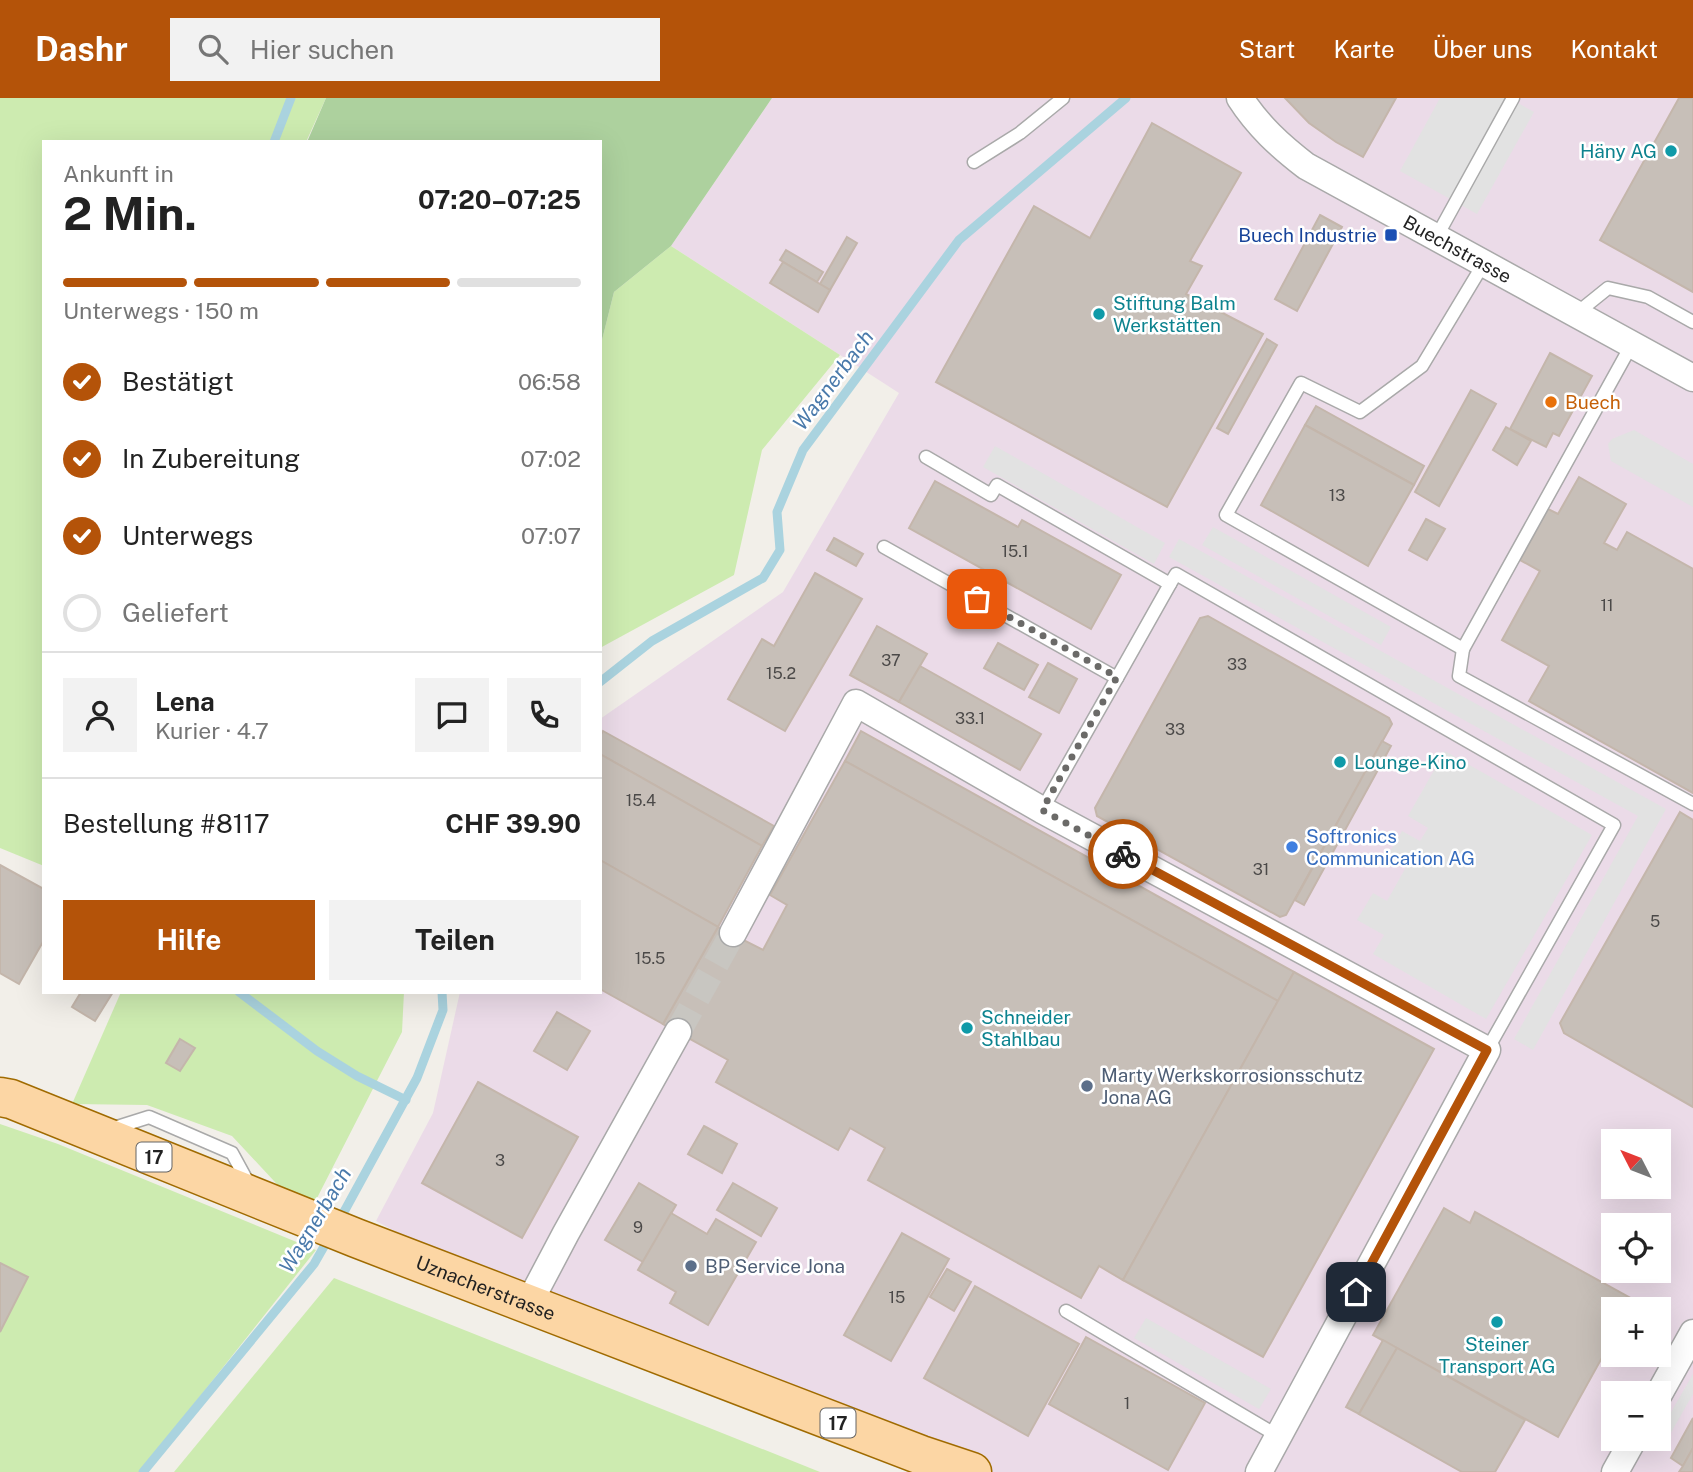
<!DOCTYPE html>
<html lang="de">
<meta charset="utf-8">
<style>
body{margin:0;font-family:"Public Sans",sans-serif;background:#f2f2f2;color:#222;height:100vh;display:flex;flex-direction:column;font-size:26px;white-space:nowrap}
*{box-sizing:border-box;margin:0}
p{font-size:23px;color:#767676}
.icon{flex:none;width:38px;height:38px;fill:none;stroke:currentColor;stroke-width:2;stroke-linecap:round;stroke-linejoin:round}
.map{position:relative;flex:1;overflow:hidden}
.panel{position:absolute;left:42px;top:42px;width:560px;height:854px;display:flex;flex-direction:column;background:#fff;border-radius:0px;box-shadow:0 7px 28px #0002}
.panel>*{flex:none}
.needle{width:46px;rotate:312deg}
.fabs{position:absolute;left:1601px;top:1031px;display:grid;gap:14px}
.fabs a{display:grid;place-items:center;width:70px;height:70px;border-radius:0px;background:#fff;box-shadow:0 7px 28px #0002;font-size:35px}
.pin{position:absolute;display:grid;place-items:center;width:60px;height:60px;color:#fff;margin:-30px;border-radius:14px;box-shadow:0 4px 10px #0006}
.courier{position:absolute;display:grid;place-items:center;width:70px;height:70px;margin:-35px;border:5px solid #b45309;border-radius:50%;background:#fff;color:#222;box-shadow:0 2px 9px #0007}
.headline em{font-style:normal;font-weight:700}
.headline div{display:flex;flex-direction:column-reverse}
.headline{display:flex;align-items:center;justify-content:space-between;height:119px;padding:0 21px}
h1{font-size:46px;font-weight:700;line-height:52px}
.bar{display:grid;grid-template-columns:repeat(4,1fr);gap:10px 7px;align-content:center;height:84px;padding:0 21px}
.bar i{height:9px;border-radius:5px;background:#e0e0e0}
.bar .selected{background:#b45309}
.bar p{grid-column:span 4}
.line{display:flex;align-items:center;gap:18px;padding:0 21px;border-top:2px solid #e0e0e0}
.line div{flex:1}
.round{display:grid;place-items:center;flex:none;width:74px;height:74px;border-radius:0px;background:#f2f2f2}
ol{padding:0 21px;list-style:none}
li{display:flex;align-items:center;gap:21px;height:77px}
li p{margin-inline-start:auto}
li .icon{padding:7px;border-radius:50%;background:#b45309;color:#fff;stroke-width:4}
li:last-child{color:#767676}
li i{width:38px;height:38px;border:4px solid #e0e0e0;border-radius:50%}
.button{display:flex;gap:14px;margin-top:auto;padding:14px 21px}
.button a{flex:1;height:80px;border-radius:0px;background:#b45309;color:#fff;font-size:28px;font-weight:700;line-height:80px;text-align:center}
.button a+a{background:#f2f2f2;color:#222}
header{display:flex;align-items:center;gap:42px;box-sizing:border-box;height:98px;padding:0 35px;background:#b45309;color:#fff}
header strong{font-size:33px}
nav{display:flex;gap:38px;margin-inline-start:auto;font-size:24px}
.search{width:490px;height:63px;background:#f2f2f2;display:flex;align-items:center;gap:18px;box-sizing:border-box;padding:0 24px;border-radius:0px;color:#767676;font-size:26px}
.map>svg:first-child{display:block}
</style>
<header>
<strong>Dashr</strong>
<div class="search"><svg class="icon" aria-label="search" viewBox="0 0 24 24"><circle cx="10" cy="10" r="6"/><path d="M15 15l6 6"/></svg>Hier suchen</div>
<nav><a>Start</a><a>Karte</a><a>Über uns</a><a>Kontakt</a></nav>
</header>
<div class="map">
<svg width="1693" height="1374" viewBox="0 0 1693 1374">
<rect width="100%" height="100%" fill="#f2efe9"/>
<path fill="#ebdbe8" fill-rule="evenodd" d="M772 0H1693V1374H972L529 1205 376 1123 433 1015 460 894H600V621L783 494 899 295 671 148ZM1614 1043H1659V1088H1614ZM1614 1127H1659V1172H1614ZM1614 1211H1659V1256H1614ZM1614 1295H1659V1340H1614Z"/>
<g fill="#cdebb0">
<polygon points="0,0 326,0 306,44 44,44 44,768 0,750"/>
<polygon points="671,148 840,257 762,352 734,477 600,550 600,250 614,194"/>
<polygon points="121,894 404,894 402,934 316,1102 287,1097 232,1038 147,1007 72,1006"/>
<polygon points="0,1026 58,1046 316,1152 140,1374 0,1374"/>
<polygon points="334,1180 820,1374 174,1374"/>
</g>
<polygon fill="#add19e" points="326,0 772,0 671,148 614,194 600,250 600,44 307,44"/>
<g fill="#e2e2e2">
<polygon points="1440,0 1509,0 1534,14 1477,116 1400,73"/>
<polygon points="1634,332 1693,366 1693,409 1611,363 1608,346 1612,341"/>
<polygon points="995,348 1165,445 1154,466 983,369"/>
<polygon points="1213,429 1391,529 1381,547 1202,447"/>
<polygon points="1179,441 1666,711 1533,952 1514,941 1638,718 1169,459"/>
<polygon points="1445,653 1592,737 1486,921 1373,856 1384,837 1357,822 1373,795 1387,803 1406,769 1387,758 1402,733 1420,743 1428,730 1408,718"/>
<polygon points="1146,1220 1271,1291 1259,1311 1134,1240"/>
<polygon points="1693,1276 1693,1296 1664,1347 1655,1342 1659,1340 1659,1335"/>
</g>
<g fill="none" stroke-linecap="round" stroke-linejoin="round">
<g stroke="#aad3df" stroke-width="9">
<polyline points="274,44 291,0"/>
<polyline points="600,584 652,543 763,480 780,452 777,414 803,352 959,142 1126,0"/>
<polyline points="239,894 317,953 357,978 406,1002"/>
<polyline points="339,1123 417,980 443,912 442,894"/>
<polyline points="143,1374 314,1166 330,1138"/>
</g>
</g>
<g fill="#c7bfb8" stroke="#c4b6ab" stroke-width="2">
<polygon points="1285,0 1396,0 1363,59 1336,44 1309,25"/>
<polygon points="1679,0 1693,0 1693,194 1600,142"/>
<polygon points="1152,25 1241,75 1190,163 1202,168 1186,196 1263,236 1167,409 936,284 1034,108 1090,140"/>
<polygon points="1320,117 1342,129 1297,213 1275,201"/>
<polygon points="847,139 857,145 830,192 820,186"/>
<polygon points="786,152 823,174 817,184 780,162"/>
<polygon points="783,164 830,192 818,214 770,185"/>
<polygon points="1267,241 1277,247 1228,336 1217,330"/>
<polygon points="1550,255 1592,278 1559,338 1553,335 1546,349 1510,331"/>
<polygon points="1471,292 1496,306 1439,408 1415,394"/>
<polygon points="1316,308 1424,368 1414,387 1305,327"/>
<polygon points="1305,327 1414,387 1368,468 1261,407"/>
<polygon points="1506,329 1531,343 1517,367 1493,352"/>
<polygon points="1579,379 1626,406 1604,445 1617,452 1627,434 1693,471 1693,695 1529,603 1549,568 1502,542 1540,473 1520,462 1548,411 1558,416"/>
<polygon points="935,383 1018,429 1022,422 1121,477 1091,531 909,430"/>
<polygon points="1426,421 1445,431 1427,462 1409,452"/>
<polygon points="834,440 863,456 856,468 827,452"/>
<polygon points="815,475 862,501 785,633 728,601 762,541 774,548"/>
<polygon points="1208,518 1389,620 1392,626 1286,817 1280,819 1097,718 1095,710 1200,520"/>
<polygon points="877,528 927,556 899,604 850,577"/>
<polygon points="998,545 1038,567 1024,592 984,570"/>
<polygon points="1048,565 1077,581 1059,615 1029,599"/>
<polygon points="920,568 1041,636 1020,672 899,604"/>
<polygon points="603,633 774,728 762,748 600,656 600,638"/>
<polygon points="861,633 1294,874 1278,903 845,663"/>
<polygon points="1382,643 1391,648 1304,807 1295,802"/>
<polygon points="600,656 762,748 718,829 600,762"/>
<polygon points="845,663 1278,903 1123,1182 1099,1168 1081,1200 868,1082 885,1050 850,1030 838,1052 716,984 728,962 663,926 718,829 763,852 787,807 770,797"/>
<polygon points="1680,714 1693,722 1693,1009 1564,935 1560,925"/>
<polygon points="600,762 718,829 663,926 600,891"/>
<polygon points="0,767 44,791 44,842 19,886 0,875"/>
<polygon points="1294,874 1434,951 1263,1259 1123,1182"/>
<polygon points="81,894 113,894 95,923 72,909"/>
<polygon points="557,914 590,933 567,972 534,953"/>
<polygon points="180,941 195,950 180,973 166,965"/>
<polygon points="478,984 578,1039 522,1140 422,1085"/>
<polygon points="704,1028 737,1046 722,1075 688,1056"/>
<polygon points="639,1085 676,1107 643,1164 605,1142"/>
<polygon points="733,1085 777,1110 761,1138 717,1112"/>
<polygon points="1444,1110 1470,1125 1475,1114 1634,1202 1629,1211 1614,1211 1614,1238 1558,1339 1373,1237"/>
<polygon points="671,1115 707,1136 716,1121 756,1144 708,1227 670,1205 676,1194 638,1172"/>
<polygon points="902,1135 949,1161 891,1263 844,1237"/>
<polygon points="0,1165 28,1179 0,1234"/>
<polygon points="947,1171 971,1184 954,1213 930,1199"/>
<polygon points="975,1188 1079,1246 1028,1338 924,1280"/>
<polygon points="1086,1239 1205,1305 1168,1372 1049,1306"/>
<polygon points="1383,1242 1397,1250 1359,1316 1346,1309"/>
<polygon points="1397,1250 1525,1322 1495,1374 1462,1374 1359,1316"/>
<polygon points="1693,1320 1693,1350 1683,1368 1671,1360"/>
<polygon points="1693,1350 1693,1374 1679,1374 1683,1368"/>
</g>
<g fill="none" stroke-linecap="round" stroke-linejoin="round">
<polyline stroke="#c8c6c1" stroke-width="26" stroke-dasharray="26 13" stroke-linecap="butt" points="678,934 733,835"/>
<defs>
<g id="service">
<polyline points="974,64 1020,35 1063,0"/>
<polyline points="1437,138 1513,0"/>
<polyline points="1484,165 1422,268 1360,314 1301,285 1226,417 1463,551 1632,246"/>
<polyline points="1577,215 1608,190 1648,199 1693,224"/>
<polyline points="926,359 991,397 997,387 1170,486 1117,580"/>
<polyline points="884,449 1117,580 1042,712"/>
<polyline points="1170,486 1176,476 1614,727 1487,952"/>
<polyline points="1463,551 1459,578 1693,706"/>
<polyline points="111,1031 149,1019 232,1055 250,1088"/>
<polyline points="1066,1213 1278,1338"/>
</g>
<g id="minor">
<path id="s1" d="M1240 0C1258 28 1280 48 1306 68L1693 280"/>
<polyline points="733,835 856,605 1042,712 1487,952 1259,1374"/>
<polyline points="529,1205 566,1135 678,934"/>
<polyline points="1659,1296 1693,1235"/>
<polyline points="1615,1374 1634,1340"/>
</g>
<g id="primary">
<path id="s2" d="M0 999 11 1001 356 1140 921 1357 972 1374"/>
</g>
</defs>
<use href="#service" stroke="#a9a9a9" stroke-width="15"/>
<use href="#minor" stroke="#a9a9a9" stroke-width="29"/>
<use href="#primary" stroke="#a06b00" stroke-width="41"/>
<use href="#service" stroke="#fff" stroke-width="12"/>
<use href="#minor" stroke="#fff" stroke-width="26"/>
<use href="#primary" stroke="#fcd6a4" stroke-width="38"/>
</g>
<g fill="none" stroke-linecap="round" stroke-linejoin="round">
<polyline stroke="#6b6a68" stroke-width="7" stroke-dasharray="0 12.6" points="977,501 1117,579 1042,712 1123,756"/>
<polyline stroke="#b45309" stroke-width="9" points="1123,756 1487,952 1356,1194"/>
</g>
<g fill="#0f9aa8" stroke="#fff" stroke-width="2.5">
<circle cx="1671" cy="53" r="7"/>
<circle cx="1099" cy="216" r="7"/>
<circle cx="1340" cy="664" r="7"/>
<circle cx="967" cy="930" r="7"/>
<circle cx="1497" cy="1224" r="7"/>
</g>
<rect fill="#1a4fb4" stroke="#fff" stroke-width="2.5" x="1384" y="130" width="14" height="14" rx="3.5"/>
<circle fill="#e8710a" stroke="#fff" stroke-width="2.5" cx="1551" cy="304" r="7"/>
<circle fill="#3f7fe0" stroke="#fff" stroke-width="2.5" cx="1292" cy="749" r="7"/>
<g fill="#5c6f8a" stroke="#fff" stroke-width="2.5">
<circle cx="1087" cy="988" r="7"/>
<circle cx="691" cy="1168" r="7"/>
</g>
<g text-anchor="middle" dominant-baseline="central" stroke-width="5" stroke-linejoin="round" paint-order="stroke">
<g font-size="16" fill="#4b4948">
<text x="1337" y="397">13</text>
<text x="1015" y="453">15.1</text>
<text x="1607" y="507">11</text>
<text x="891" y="562">37</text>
<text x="1237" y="566">33</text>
<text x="781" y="575">15.2</text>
<text x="970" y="620">33.1</text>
<text x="1175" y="631">33</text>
<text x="641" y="702">15.4</text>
<text x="1261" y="771">31</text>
<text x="1655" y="823">5</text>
<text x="650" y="860">15.5</text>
<text x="500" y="1062">3</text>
<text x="638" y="1129">9</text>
<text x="897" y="1199">15</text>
<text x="1127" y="1305">1</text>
</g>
<g fill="#fff" stroke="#646464" stroke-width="2">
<rect x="136.5" y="1044.5" width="35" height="29" rx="5"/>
<rect x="820.5" y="1310.5" width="35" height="29" rx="5"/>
</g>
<g font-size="18" font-weight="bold" fill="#222">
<text x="154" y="1059">17</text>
<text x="838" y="1325">17</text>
</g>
<g font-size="19" fill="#0d838f" stroke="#fff" text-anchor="start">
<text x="1657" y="53" text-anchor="end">Häny AG</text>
<text x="1113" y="205">Stiftung Balm<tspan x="1113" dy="22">Werkstätten</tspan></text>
<text x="1354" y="664">Lounge-Kino</text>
<text x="981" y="919">Schneider<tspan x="981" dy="22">Stahlbau</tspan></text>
<text x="1497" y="1246" text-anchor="middle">Steiner<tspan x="1497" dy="22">Transport AG</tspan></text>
</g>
<g font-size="19" fill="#164399" stroke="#fff" text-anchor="end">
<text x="1377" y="137">Buech Industrie</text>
</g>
<g font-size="19" fill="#222" stroke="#fff">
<text stroke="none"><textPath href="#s1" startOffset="268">Buechstrasse</textPath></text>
<text stroke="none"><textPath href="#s2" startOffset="522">Uznacherstrasse</textPath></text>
</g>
<g font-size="19" fill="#c56008" stroke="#fff" text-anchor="start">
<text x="1565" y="304">Buech</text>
</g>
<g font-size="19" fill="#366cbe" stroke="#fff" text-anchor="start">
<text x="1306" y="738">Softronics<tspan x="1306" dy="22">Communication AG</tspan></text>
</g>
<g font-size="19" fill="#4e5e75" stroke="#fff" text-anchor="start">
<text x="1101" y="977">Marty Werkskorrosionsschutz<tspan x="1101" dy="22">Jona AG</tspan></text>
<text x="705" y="1168">BP Service Jona</text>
</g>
<g font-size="21" font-style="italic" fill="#4a7aab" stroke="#fff">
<text transform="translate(833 282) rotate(-53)">Wagnerbach</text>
<text transform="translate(315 1122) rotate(-59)">Wagnerbach</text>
</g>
</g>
</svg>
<div class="fabs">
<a><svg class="needle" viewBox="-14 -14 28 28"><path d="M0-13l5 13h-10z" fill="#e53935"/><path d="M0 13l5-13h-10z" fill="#767676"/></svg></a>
<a><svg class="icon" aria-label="locate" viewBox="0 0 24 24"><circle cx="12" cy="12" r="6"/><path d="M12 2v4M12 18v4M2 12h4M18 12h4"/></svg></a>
<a>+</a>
<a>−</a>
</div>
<div class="pin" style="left:977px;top:501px;background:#ea580c"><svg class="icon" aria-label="bag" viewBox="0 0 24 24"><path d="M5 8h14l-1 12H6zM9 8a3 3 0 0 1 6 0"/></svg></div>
<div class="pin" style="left:1356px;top:1194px;background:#1f2937"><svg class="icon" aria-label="home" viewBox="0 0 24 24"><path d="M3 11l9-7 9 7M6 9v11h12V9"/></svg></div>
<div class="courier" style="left:1123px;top:756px"><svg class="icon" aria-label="bike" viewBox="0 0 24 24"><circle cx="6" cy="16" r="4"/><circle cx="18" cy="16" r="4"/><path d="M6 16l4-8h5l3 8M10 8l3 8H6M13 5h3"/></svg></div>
<section class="panel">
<div class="headline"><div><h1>2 Min.</h1><p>Ankunft in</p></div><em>07:20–07:25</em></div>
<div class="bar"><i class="selected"></i><i class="selected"></i><i class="selected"></i><i></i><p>Unterwegs · 150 m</p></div>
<ol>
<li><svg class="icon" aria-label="check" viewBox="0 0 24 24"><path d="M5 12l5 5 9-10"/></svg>Bestätigt<p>06:58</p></li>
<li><svg class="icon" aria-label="check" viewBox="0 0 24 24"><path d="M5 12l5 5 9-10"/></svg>In Zubereitung<p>07:02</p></li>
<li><svg class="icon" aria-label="check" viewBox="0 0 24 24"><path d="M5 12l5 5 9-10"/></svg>Unterwegs<p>07:07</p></li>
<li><i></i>Geliefert</li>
</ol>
<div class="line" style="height:126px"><a class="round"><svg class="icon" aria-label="person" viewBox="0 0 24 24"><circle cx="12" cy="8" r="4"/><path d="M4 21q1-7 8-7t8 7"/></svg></a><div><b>Lena</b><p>Kurier · 4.7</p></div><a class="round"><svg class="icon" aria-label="chat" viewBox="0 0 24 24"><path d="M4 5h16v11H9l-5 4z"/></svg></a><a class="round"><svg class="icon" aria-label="phone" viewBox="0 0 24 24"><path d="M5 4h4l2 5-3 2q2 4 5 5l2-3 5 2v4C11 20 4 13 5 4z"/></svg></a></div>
<div class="line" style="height:91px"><div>Bestellung #8117</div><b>CHF 39.90</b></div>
<div class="button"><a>Hilfe</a><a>Teilen</a></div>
</section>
</div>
